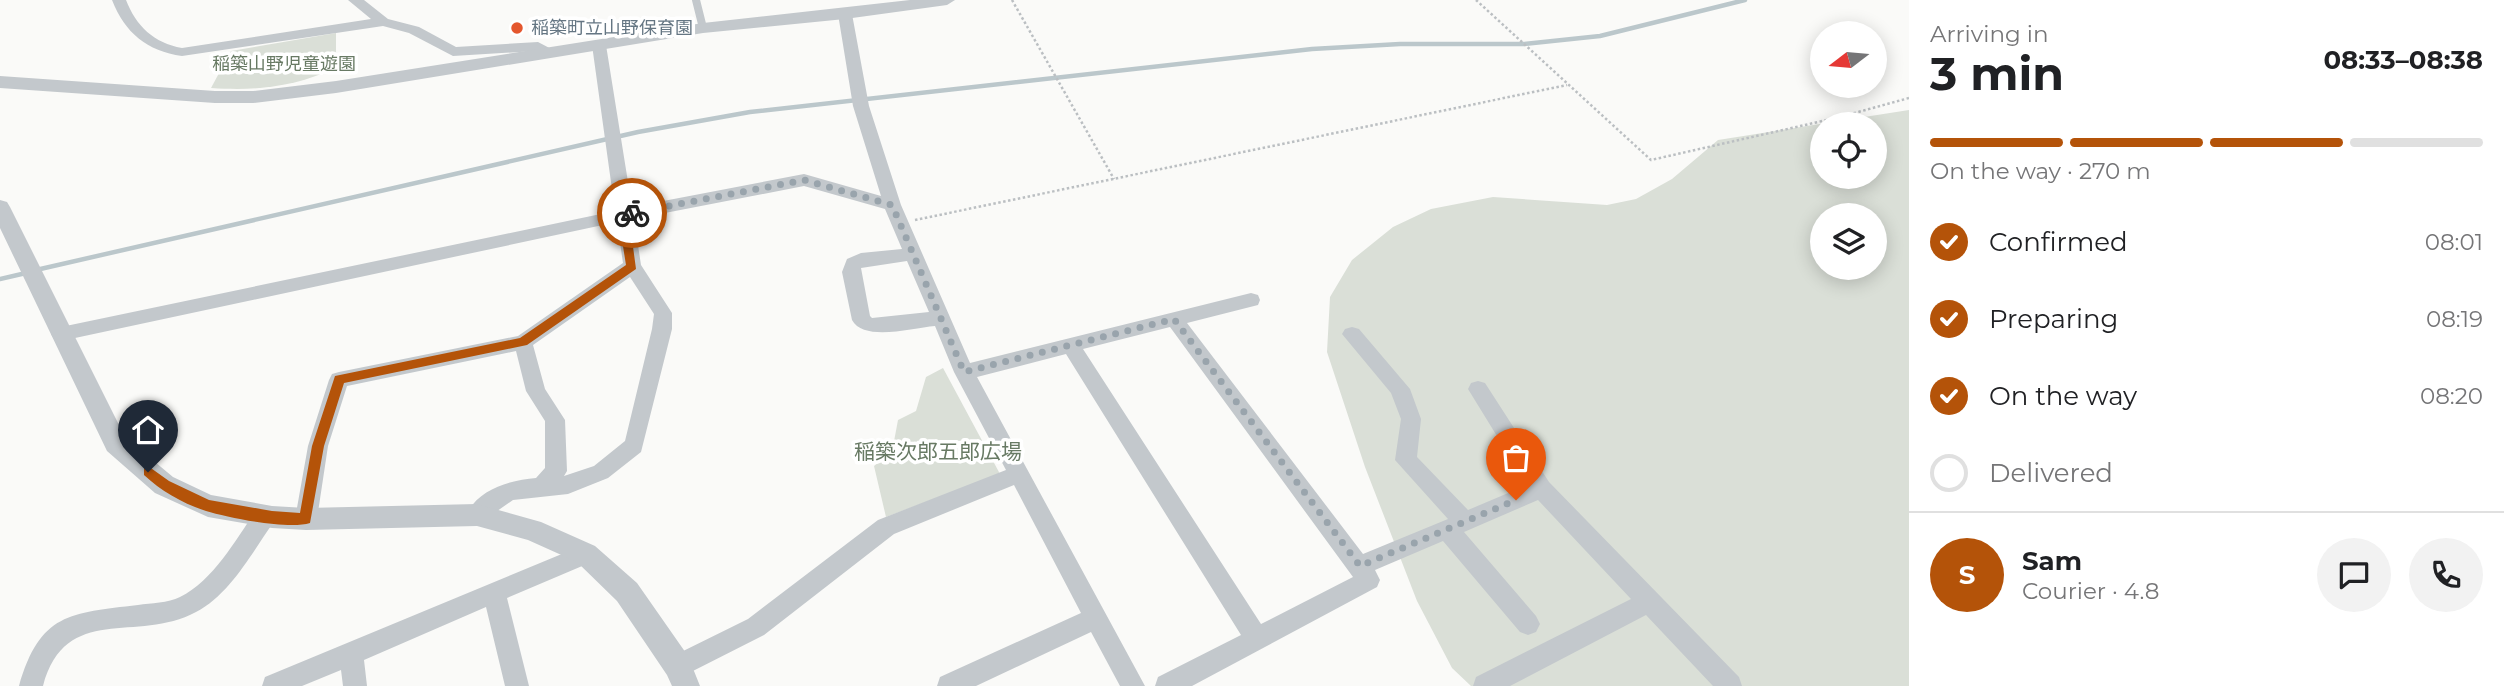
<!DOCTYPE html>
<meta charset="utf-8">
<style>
body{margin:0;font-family:Montserrat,"Noto Sans JP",sans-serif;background:#f2f2f2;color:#202124;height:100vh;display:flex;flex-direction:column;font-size:26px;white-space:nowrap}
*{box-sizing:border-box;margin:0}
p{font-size:23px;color:#757577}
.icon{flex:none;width:38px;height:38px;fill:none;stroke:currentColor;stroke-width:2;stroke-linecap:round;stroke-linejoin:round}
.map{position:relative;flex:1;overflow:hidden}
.drawer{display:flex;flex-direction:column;background:#fff;width:595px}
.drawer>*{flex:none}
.needle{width:46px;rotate:254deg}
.controls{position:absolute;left:1810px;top:21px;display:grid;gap:14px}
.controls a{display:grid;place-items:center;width:77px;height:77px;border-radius:50%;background:#fff;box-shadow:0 4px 18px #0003;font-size:35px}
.pin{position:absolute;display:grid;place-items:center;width:60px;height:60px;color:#fff;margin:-72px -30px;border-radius:50% 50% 50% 0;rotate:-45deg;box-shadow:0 0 7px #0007}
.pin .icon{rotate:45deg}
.courier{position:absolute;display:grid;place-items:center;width:70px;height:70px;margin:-35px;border:5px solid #b45309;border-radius:50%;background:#fff;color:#222;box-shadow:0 2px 9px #0007}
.summary em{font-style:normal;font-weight:700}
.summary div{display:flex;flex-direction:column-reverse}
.summary{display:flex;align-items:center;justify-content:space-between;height:119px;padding:0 21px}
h1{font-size:46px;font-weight:700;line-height:52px}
.bar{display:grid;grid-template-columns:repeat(4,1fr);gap:10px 7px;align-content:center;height:84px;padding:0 21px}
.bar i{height:9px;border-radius:5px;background:#e0e0e0}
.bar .current{background:#b45309}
.bar p{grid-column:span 4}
.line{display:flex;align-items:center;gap:18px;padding:0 21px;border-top:2px solid #e0e0e0}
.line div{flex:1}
.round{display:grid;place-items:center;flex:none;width:74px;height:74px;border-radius:37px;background:#f2f2f2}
ol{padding:0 21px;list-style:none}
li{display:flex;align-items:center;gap:21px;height:77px}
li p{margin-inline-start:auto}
li .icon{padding:7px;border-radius:50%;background:#b45309;color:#fff;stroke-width:4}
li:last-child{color:#757577}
li i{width:38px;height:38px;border:4px solid #e0e0e0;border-radius:50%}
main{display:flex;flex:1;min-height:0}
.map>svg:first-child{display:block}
</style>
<main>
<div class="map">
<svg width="1909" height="686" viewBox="0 0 1909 686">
<rect width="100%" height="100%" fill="#fafaf8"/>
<g fill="#dadfd7" fill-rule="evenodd">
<path d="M336 33V68C293 87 258 91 211 88L231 51Z"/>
<path d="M1909 110V686H1471L1452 668 1417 601 1365 467 1327 352 1330 297 1352 260 1393 227 1431 209 1493 197 1607 205 1636 199 1672 179 1718 140ZM1822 124H1874V177H1822ZM1822 215H1874V268H1822Z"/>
<polygon points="943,368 1000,474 886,517 874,466 892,452 898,420 916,411 926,377"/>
</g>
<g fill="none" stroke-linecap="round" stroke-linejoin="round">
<g stroke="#bbc7cb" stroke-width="4.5">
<polyline points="36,270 638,132 750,112 1312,49 1400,44 1524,44 1600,36 1745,0"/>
<polyline points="0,279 26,273"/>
</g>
<g stroke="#bbbfc2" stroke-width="2.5" stroke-dasharray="2.5 2.5" stroke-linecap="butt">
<polyline points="1012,0 1114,179"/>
<polyline points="1476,0 1651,160 1840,117 1909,98"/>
<polyline points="915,220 1567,85"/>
</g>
<polyline stroke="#c3c8cc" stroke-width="8" points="696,0 703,28"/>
<g fill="#c3c8cc" fill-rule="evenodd">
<path d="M112 0H126C136 26 154 43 182 48L371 19 348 0H364L388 19 419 27 456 47 538 42 559 53 552 57 536 51 453 56 409 33 383 26 182 56C147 51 125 33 112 0Z"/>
<path d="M845 10 852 14 869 106 901 205 970 363 1251 293 1258 295 1260 300 1258 305 1187 323 1363 554 1448 519 1395 460 1401 419 1391 393 1342 334 1345 329 1352 327 1359 329 1410 389 1421 419 1417 457 1468 510 1527 485 1468 389 1471 383 1478 381 1485 383 1549 482 1739 677 1742 686H1713L1646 615 1510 686H1473L1476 677 1631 599 1538 500 1464 532 1536 616 1540 624 1536 632 1528 635 1520 632 1443 541 1375 570 1380 580 1377 587 1192 686H1155L1158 677 1241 635 1066 354 977 377 1145 686H1120L1091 632 976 686H937L940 677 1081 613 1014 485 894 534 764 635 687 674 678 678 669 674 666 666 669 658 748 619 878 520 1006 470 954 372 935 326C912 328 864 342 852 320L842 272 847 259 861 253 902 249 885 209 804 186 634 219 641 265 672 313V329L641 452 608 478 568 494 513 500 477 525 469 522 466 515C478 489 510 480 536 478L545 468V421L526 391 516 351 347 386 328 446 317 519 314 526 306 529 298 526 295 519 308 446 329 380 332 374 339 372 518 336 623 263 617 222 61 341 54 339 51 334 54 329 61 327 615 211 592 45 599 41 606 45 632 207 804 174 881 196 853 106 838 14ZM907 261 929 312 872 318 870 316 861 268ZM630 277 654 314 652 329 625 441 594 466 564 476 567 471 565 420 545 389 533 345ZM1170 327 1353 577 1261 624 1083 349Z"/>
<path d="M265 506 273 509 276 516 273 523C251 554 230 594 196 612 137 644 66 602 43 686H19C40 613 70 613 138 605 151 603 168 603 180 597 214 580 236 539 257 509Z"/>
<polygon points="586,544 594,547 597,554 594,561 507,598 529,686 505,686 486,607 364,660 367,686 343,686 341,670 302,686 262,686 265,677"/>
</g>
<g fill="#c3c8cc" fill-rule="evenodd">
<polygon points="910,0 955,0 947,5 845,19 703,33 336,93 253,103 215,103 0,88 0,76 215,91 253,91 336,81 703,23"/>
<polygon points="0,200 7,202 10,207 125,437 173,477 211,495 272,506 306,508 477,504 541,522 595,546 637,583 688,656 700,686 672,686 667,675 617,601 577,562 528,540 477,526 306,530 272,528 208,517 155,493 107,451 0,228"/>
</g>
</g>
<path fill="#b45309" d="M632 209 638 213 629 217 636 269 527 345 344 383 324 446 310 523C289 530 229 518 206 511 184 504 161 491 144 475V468L148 466 169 481 209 500 272 511 300 513 312 446 335 376 520 338 626 265 618 215Z"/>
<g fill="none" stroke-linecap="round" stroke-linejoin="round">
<polyline stroke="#99a4ac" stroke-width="7" stroke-dasharray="0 12.6" points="632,213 804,180 892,205 964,372 1174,319 1360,566 1516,500"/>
</g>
<circle fill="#e4572e" stroke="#fff" stroke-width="2.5" cx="517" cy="28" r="7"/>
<g text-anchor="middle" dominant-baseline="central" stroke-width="7" stroke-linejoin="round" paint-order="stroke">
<g font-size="18" fill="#657683" stroke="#fff" text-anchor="start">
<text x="531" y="28">稲築町立山野保育園</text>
</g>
<g font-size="18" fill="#687a64" stroke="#fff">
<text x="284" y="64">稲築山野児童遊園</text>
</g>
<g font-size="21" fill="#687a64" stroke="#fff">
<text x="938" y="451">稲築次郎五郎広場</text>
</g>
</g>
</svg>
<div class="controls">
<a><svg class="needle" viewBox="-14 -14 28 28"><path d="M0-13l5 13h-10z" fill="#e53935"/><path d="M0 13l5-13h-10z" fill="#757577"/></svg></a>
<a><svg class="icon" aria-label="locate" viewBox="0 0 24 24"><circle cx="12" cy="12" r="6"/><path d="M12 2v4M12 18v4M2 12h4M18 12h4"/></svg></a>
<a><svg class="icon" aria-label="layers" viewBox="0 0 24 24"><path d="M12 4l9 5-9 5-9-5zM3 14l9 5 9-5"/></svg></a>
</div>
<div class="pin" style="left:1516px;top:500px;background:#ea580c"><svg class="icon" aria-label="bag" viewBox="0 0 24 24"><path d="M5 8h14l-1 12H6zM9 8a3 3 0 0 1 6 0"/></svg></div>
<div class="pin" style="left:148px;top:472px;background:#1f2937"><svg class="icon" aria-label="home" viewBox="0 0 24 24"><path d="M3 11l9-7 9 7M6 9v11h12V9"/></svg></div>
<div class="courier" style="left:632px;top:213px"><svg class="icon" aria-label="bike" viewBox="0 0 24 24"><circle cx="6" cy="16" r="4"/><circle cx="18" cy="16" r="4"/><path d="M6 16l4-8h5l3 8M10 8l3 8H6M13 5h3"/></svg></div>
</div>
<section class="drawer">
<div class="summary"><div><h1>3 min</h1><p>Arriving in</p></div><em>08:33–08:38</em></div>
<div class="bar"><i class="current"></i><i class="current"></i><i class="current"></i><i></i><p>On the way · 270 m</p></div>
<ol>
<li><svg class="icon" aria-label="check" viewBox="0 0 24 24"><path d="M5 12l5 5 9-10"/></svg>Confirmed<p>08:01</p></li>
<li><svg class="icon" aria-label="check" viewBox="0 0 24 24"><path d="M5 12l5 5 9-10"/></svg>Preparing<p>08:19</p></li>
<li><svg class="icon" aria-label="check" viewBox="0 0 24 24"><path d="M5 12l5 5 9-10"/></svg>On the way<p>08:20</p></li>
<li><i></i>Delivered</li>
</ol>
<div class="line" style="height:126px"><b class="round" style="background:#b45309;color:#fff">S</b><div><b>Sam</b><p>Courier · 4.8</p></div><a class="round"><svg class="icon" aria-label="chat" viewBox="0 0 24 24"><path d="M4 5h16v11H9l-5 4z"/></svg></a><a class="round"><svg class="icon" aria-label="phone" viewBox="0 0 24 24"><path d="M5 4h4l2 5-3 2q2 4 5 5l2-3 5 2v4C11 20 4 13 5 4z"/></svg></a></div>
</section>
</main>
